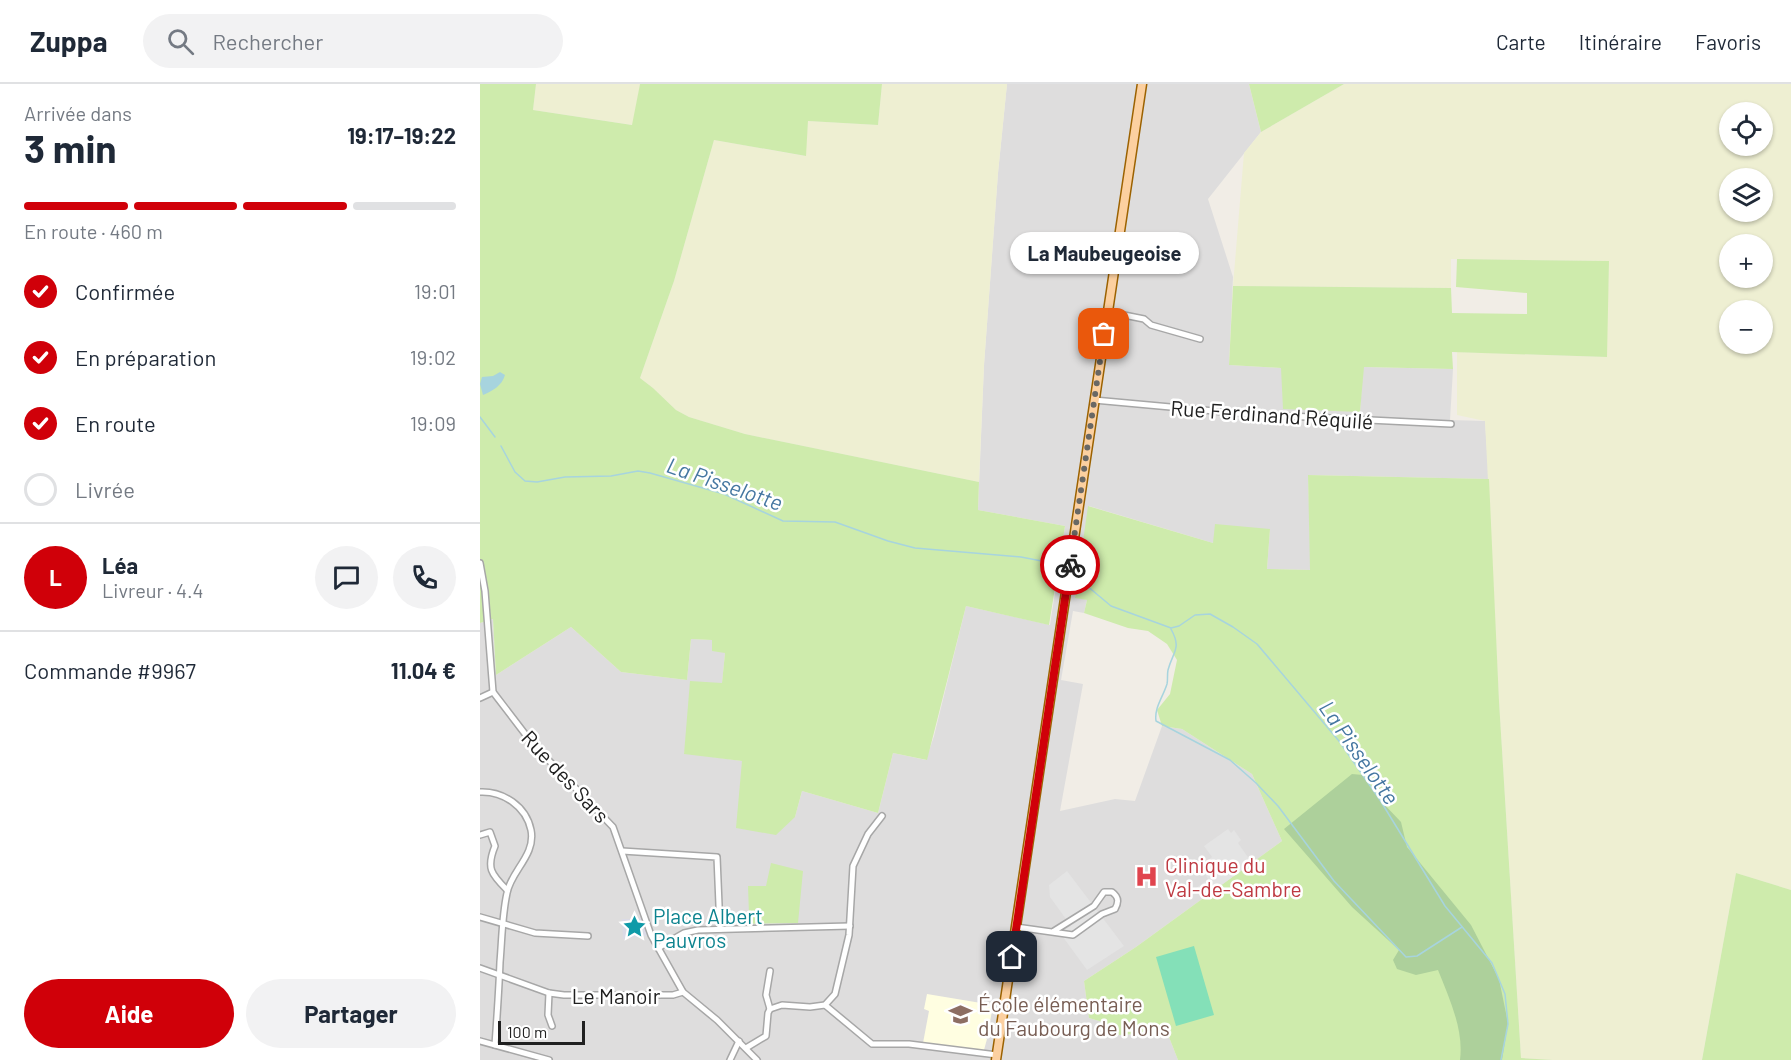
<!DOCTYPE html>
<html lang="fr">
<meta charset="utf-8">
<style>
body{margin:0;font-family:Barlow,sans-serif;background:#f2f2f3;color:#1f2937;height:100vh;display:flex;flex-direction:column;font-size:22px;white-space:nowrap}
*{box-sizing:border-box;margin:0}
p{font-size:20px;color:#747a83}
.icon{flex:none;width:33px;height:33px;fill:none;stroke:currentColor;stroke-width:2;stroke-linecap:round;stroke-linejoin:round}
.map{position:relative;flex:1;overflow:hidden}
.sheet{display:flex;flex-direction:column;background:#fff;width:480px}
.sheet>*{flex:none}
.tools{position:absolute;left:1239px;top:18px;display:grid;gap:12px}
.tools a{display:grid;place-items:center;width:54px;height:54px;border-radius:50%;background:#fff;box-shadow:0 2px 4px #0004;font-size:30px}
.scale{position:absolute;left:18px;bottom:15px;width:87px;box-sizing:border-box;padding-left:6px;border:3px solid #202020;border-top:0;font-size:16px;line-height:21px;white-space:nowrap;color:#202020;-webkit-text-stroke:4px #fff;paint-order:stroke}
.pin{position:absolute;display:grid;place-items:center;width:51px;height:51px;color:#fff;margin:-26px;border-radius:12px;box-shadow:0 3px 9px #0006}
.courier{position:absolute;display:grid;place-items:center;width:60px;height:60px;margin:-30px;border:4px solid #d00009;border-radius:50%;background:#fff;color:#222;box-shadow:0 2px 8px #0007}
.bubble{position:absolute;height:42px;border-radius:21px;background:#fff;box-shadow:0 2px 4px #0004;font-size:20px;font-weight:700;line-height:42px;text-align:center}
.summary em{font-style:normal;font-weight:700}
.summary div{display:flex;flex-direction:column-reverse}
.summary{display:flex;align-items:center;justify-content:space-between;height:102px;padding:0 24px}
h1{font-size:39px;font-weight:700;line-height:45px}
.bar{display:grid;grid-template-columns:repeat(4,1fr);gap:9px 6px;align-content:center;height:72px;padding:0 24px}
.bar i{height:8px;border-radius:4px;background:#e0e1e3}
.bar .current{background:#d00009}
.bar p{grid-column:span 4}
.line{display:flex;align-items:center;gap:15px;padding:0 24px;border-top:2px solid #e0e1e3}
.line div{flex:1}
.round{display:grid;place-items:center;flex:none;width:63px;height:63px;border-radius:32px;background:#f2f2f3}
ol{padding:0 24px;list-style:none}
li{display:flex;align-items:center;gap:18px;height:66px}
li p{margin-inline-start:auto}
li .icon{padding:6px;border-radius:50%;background:#d00009;color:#fff;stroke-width:4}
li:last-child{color:#747a83}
li i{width:33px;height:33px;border:3px solid #e0e1e3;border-radius:50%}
.cta{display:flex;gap:12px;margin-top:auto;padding:12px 24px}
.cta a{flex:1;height:69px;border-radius:36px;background:#d00009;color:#fff;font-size:24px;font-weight:700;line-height:69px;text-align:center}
.cta a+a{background:#f2f2f3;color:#1f2937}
header{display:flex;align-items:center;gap:36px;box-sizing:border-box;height:84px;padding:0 30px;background:#fff;border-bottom:2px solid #e0e1e3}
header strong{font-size:28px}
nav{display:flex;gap:33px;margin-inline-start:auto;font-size:21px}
.search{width:420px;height:54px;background:#f2f2f3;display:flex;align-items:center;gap:15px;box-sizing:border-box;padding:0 21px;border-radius:33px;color:#747a83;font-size:22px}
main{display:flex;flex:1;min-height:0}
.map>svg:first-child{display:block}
</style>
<header>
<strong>Zuppa</strong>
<div class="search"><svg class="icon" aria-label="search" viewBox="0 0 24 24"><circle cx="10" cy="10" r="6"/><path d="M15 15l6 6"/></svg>Rechercher</div>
<nav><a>Carte</a><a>Itinéraire</a><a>Favoris</a></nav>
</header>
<main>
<section class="sheet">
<div class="summary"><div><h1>3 min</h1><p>Arrivée dans</p></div><em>19:17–19:22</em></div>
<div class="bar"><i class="current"></i><i class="current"></i><i class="current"></i><i></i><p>En route · 460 m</p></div>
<ol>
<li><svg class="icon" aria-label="check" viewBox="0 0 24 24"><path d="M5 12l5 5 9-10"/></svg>Confirmée<p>19:01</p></li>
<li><svg class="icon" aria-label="check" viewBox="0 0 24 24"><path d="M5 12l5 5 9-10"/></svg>En préparation<p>19:02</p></li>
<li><svg class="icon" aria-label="check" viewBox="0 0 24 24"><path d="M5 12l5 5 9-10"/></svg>En route<p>19:09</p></li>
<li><i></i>Livrée</li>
</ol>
<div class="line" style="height:108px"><b class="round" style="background:#d00009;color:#fff">L</b><div><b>Léa</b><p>Livreur · 4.4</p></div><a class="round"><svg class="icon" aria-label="chat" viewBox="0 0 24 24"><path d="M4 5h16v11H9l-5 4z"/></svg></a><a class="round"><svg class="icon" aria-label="phone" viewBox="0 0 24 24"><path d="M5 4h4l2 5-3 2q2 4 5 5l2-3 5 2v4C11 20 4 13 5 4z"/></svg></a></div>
<div class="line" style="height:78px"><div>Commande #9967</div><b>11.04 €</b></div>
<div class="cta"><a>Aide</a><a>Partager</a></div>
</section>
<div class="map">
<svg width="1311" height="976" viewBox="0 0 1311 976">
<rect width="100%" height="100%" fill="#f1ede6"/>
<polygon fill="#dedddd" points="527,0 769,0 781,48 728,115 753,193 749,281 801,284 880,328 883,283 973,285 970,336 1005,337 1009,395 828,391 831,486 787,485 790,445 733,459 609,422 595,513 607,516 604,529 593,527 581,596 603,600 580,727 635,715 655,717 682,642 702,645 772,690 802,757 656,863 604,897 609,934 626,939 639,951 687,948 698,976 0,976 0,539 13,535 16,591 91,543 141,588 207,596 211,555 232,556 245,569 242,600 204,669 262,677 315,733 322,707 398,729 413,669 446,676 454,652 486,522 570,541 585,442 498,426 504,281 518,89"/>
<polygon fill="#fffee1" points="447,910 513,921 510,938 506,939 504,953 507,955 504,966 497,967 443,959 449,927 444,925"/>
<g fill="#eeefd2" fill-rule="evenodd">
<polygon points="56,0 160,0 153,41 53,26"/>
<polygon points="402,0 527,0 518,89 504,281 499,398 265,350 209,333 196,326 173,304 160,294 194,197 234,56 325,72 328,37 398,41"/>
<path d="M864 0H1311V806L1256 789 1222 976H1073L1041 974 1019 617 1005 337 977 331V268L1126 273 1129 177 971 175V204L753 202 764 69 781 48ZM1250 28H1282V62H1250ZM1250 94H1282V128H1250ZM1250 160H1282V194H1250ZM1250 226H1282V260H1250Z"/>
</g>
<g fill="#ceebac">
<polygon points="0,0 56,0 53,26 152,41 160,0 402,0 398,41 328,37 326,72 234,56 194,197 160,294 173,304 196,326 209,333 265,350 499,398 498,426 585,442 569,541 486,522 447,676 413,669 398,729 322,707 315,733 296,751 256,744 262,677 204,670 210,597 242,599 245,569 232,567 232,556 211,555 207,596 141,588 91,543 16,591 13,535 0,539"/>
<polygon points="769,0 864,0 781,48"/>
<polygon points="977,175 1129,177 1127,273 972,268 973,285 884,283 880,328 803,325 801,284 749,281 753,202 971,204 972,229 1047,230 1047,209 976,203"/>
<polygon points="828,391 1009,395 1019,617 1041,974 1073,976 698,976 687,948 639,951 626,939 609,934 604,897 656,863 802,757 772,690 702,645 682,642 677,626 690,610 697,576 687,560 668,547 648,544 604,529 607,516 595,514 608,422 733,459 735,440 790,445 787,485 830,486"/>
<polygon points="291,779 323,787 318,839 244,840 243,832 269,831 268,802 286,802"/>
<polygon points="1256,789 1311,806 1311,976 1222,976"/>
</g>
<path fill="#add09b" d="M872 690 883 691 900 716 921 738 927 763 991 841 1019 895 1028 939 1022 976H980C984 945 969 914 958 886L936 891 917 885 913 876 919 866 872 823 804 745Z"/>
<polygon fill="#84e0b8" points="714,862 734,931 696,942 676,873"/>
<g fill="#e4e4e4">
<polygon points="748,745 751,749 754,746 761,756 758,759 772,779 722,815 715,805 728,795 725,790 727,783 731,780 728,776 732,773 724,762"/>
<polygon points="587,787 644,862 607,886 580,849 591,842 570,813 569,801"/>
</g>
<polygon fill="#dbdbe6" points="164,833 171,851 143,855 142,835 156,835"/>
<path fill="#a7d4de" d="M20 288 25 291C22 302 12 307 3 311L0 300 2 293 13 292Z"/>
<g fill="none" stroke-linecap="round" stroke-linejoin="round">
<g stroke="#a7d4de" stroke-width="1.5">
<polyline points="0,333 15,353"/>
<polyline points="21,362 35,388 45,397 57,398 85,393 131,392 158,387 170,389 244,410 303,437 355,438 408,457 435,464 541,473 572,479 579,485"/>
<polyline points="600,496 631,522 691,544 699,542 715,531 730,530 753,543 777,560 859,657 900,716 965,822 1012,879 1025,910 1028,940 1021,976"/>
<path d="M691 545C702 565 693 567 688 586 687 591 688 596 687 600 683 613 674 624 676 637L750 676 776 699 798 722 854 797 926 873 937 872 982 843"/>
</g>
<defs>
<g id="minor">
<polyline points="629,228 664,235 671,241 720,255"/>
<polyline points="614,316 767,330 971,340"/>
<polyline points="0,479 5,507 13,608 52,659 133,743 171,851 203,908 237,936 277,976"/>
<polyline points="0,614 13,608"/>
<path d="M0 708C23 707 46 722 51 746 56 771 31 787 27 809 22 832 22 855 20 878 19 905 17 933 15 961"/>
<path d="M0 751 10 748 15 762C6 784 11 790 27 806"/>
<polyline points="142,767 237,773 240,845"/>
<polyline points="0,833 55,849 108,852"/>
<path d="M536 843 593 851 622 830 635 825C639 818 639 813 632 808H624L614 822 574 847"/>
<polyline points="178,864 204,849 218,846 370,842"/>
<polyline points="0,884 69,909 84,911 193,911 203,908"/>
<polyline points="290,887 286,911 290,925"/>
<polyline points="69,909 68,931 72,942"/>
<polyline points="345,921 392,960 429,960 517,971"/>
<polyline points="0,957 69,976"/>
<polyline points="266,964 286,952 288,929 290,925 302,921 330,923 345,921 355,910 369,851 373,782 388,750 402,732"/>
<polyline points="250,976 259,957"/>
</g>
<polyline id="primary" points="516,976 662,0"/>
</defs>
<use href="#minor" stroke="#a7a7a7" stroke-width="8"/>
<use href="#primary" stroke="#9c6200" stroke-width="11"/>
<use href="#minor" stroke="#fff" stroke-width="5"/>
<use href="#primary" stroke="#fcd0a0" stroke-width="8"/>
</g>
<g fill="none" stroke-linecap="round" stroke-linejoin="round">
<polyline stroke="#696865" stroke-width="6" stroke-dasharray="0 10.8" points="590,481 624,250"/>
<polyline stroke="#d00009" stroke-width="8" points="532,873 590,481"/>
</g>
<defs>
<symbol id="hospital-bare" viewBox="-9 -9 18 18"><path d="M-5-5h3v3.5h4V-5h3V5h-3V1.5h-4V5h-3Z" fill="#e0444e" stroke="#fff" stroke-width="2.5" paint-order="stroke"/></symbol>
<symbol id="sight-bare" viewBox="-9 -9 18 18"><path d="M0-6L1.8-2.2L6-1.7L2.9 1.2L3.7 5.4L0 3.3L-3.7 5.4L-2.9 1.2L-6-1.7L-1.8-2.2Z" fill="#0f9aa8" stroke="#fff" stroke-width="2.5" paint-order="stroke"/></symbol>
<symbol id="school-bare" viewBox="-9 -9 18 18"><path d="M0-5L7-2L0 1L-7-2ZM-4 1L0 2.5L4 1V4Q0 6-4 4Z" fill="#8d6e63" stroke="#fff" stroke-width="2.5" paint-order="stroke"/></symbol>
</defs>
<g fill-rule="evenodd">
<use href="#hospital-bare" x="650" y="776" width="33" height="33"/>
<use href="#sight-bare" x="138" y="826" width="33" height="33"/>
<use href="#school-bare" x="464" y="914" width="33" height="33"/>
</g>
<g text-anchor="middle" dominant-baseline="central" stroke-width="5" stroke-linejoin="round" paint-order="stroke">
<g font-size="21" fill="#202020" stroke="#fff">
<text transform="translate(792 330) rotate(4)">Rue Ferdinand Réquilé</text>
<text transform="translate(86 692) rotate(47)">Rue des Sars</text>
<text x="136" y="911">Le Manoir</text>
</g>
<g font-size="21" fill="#be3a42" stroke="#fff" text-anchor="start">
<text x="685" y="780">Clinique du<tspan x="685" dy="24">Val-de-Sambre</tspan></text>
</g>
<g font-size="21" fill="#0d838f" stroke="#fff" text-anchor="start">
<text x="173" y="831">Place Albert<tspan x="173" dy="24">Pauvros</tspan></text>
</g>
<g font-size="21" fill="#785e54" stroke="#fff" text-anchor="start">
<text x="498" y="919">École élémentaire<tspan x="498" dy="24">du Faubourg de Mons</tspan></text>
</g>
<g font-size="22" font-style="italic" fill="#4577a1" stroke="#fff">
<text transform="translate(245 399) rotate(19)">La Pisselotte</text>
<text transform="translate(880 668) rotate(55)">La Pisselotte</text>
</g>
</g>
</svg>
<div class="tools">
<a><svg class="icon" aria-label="locate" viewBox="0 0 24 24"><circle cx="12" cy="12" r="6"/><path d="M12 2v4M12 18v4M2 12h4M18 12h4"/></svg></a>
<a><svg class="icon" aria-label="layers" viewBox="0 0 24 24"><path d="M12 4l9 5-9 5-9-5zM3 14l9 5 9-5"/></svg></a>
<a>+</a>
<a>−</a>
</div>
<div class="scale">100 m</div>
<div class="pin" style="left:624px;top:250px;background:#ea580c"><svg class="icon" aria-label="bag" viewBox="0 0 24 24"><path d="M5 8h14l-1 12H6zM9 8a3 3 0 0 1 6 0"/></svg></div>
<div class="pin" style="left:532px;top:873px;background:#1f2937"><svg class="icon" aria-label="home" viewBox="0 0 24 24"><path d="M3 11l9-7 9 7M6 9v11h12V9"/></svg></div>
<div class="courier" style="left:590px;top:481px"><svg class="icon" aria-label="bike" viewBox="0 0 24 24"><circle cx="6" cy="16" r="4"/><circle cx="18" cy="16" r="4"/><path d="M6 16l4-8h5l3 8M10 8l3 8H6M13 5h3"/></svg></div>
<div class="bubble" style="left:530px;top:148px;width:189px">La Maubeugeoise</div>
</div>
</main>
